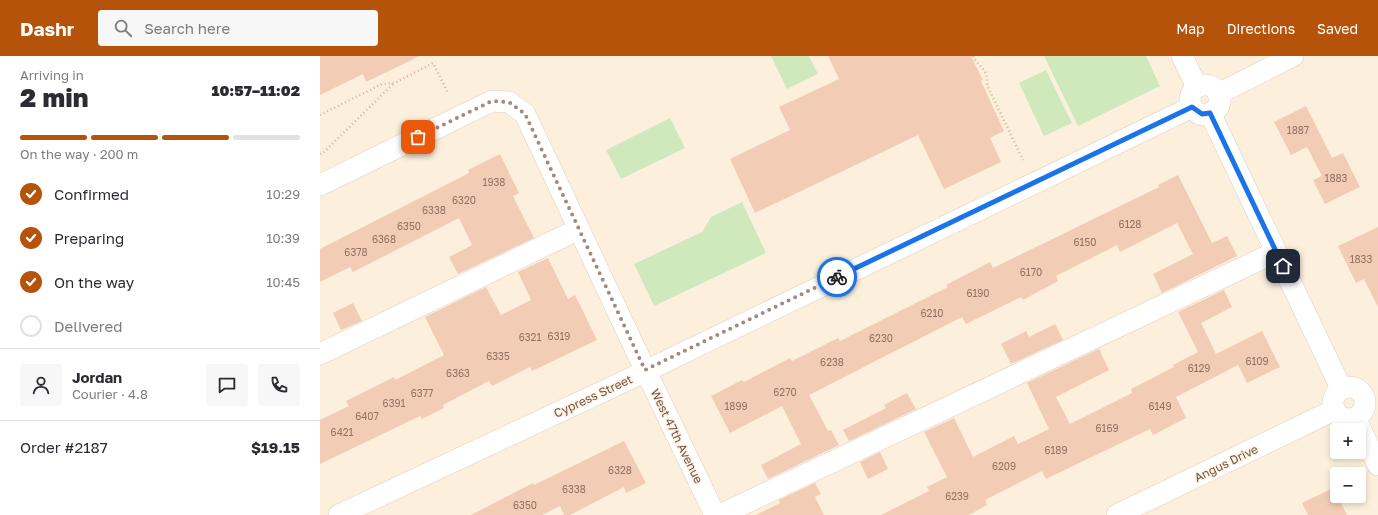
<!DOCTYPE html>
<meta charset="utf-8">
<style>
body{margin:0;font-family:"Golos Text",sans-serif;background:#f7f7f7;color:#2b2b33;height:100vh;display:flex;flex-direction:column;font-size:15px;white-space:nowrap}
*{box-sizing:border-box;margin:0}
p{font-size:13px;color:#7c7c81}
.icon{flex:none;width:22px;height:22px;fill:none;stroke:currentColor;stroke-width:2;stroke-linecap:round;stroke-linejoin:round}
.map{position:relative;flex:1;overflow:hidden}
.sheet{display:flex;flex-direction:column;background:#fff;width:320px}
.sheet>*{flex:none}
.controls{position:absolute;left:1010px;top:367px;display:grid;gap:8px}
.controls a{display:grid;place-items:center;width:36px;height:36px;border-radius:4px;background:#fff;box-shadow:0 2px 6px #0003;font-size:20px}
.pin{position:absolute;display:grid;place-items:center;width:34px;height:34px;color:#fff;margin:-17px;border-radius:8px;box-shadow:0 2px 6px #0006}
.courier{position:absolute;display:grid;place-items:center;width:40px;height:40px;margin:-20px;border:3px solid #1a73e8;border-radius:50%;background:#fff;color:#222;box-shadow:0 1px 5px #0007}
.headline em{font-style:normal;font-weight:800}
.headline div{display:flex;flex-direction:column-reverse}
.headline{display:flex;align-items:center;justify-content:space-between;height:68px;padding:0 20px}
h1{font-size:26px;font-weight:800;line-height:30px}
.bar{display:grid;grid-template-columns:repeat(4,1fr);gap:6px 4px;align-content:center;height:48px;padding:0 20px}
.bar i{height:5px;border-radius:3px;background:#e1e1e2}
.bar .current{background:#b45309}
.bar p{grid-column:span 4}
.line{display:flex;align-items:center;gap:10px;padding:0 20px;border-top:1px solid #e1e1e2}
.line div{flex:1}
.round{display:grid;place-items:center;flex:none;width:42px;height:42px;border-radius:4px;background:#f7f7f7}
ol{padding:0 20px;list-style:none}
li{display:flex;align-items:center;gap:12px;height:44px}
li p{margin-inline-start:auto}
li .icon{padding:4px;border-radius:50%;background:#b45309;color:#fff;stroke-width:4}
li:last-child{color:#7c7c81}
li i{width:22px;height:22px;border:2px solid #e1e1e2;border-radius:50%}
header{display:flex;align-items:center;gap:24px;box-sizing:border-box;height:56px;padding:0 20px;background:#b45309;color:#fff}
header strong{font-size:19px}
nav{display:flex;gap:22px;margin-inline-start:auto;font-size:14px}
.search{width:280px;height:36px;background:#f7f7f7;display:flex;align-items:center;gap:10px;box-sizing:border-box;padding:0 14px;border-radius:4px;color:#7c7c81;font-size:15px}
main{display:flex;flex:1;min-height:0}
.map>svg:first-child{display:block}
</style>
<header>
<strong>Dashr</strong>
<div class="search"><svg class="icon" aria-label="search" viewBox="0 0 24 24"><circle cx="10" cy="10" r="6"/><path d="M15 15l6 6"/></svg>Search here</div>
<nav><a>Map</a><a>Directions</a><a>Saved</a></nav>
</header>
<main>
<section class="sheet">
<div class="headline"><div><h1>2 min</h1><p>Arriving in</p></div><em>10:57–11:02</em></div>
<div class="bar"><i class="current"></i><i class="current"></i><i class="current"></i><i></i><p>On the way · 200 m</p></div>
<ol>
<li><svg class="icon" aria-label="check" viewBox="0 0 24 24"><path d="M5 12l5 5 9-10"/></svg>Confirmed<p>10:29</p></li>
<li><svg class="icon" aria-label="check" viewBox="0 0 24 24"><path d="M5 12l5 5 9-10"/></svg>Preparing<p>10:39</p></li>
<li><svg class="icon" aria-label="check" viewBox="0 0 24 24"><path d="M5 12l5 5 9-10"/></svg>On the way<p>10:45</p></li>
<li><i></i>Delivered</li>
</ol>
<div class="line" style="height:72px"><a class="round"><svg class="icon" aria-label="person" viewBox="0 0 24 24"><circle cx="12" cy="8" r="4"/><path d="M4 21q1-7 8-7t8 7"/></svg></a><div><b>Jordan</b><p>Courier · 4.8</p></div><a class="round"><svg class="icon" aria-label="chat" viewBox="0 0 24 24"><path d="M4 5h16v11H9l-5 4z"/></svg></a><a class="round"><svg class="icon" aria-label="phone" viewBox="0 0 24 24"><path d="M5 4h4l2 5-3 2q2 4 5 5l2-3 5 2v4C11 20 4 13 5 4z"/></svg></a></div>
<div class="line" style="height:52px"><div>Order #2187</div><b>$19.15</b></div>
</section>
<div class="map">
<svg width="1058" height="459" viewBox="0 0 1058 459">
<rect width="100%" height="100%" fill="#fcf0dd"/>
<g fill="#d0e9bc">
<polygon points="451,0 489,0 498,18 467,33"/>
<polygon points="724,0 826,0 840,30 758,70"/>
<polygon points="726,14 752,67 724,80 699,27"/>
<polygon points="350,62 365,92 301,123 286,94"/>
<polygon points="422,146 446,197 334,250 314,208 382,176 391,161"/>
</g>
<g fill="#f2ccb5">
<polygon points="0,0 100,0 46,26 43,18 0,39"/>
<polygon points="508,0 651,0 663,24 661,25 684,75 670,82 681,106 624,133 598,79 435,157 410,103 470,74 459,51 519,23"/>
<polygon points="986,50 1012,102 1023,97 1040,131 1005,148 993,124 1002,120 987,91 971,99 954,66"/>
<polygon points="180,98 199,137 193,140 214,182 138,218 129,201 152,189 139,162 33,216 30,211 0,226 0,193 149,117 148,114"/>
<polygon points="858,119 892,187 907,180 917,200 842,237 833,218 873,198 857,167 800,196 797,189 736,220 738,225 703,244 701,241 646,268 642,261 489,339 508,375 511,374 519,389 448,423 441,409 481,388 462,350 410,377 391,340 422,324 424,326 470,302 472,305 518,282 520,285 628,231 626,229 670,206 673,212 839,131 838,129"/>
<polygon points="1058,171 1058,251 1044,223 1036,227 1018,190"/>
<polygon points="228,202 248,243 255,239 277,284 212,315 210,311 172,330 169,325 123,349 124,352 102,363 100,360 0,408 0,364 29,350 26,345 74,321 75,324 124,299 105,261 166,231 181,259 211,244 198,216"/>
<polygon points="904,234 912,251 881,267 896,298 942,275 960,311 927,327 918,309 856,341 866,362 833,379 830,373 726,423 722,415 665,444 667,449 649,459 561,459 609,435 607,431 627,421 604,376 634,362 653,401 694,380 698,388 729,373 707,327 779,293 789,314 736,341 750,368 812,337 811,333 854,311 853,309 878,296 858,256"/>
<polygon points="33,247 42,265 21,274 13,257"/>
<polygon points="735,268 743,284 691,308 681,288 706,275 709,281"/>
<polygon points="587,337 596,353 529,385 523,374 566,352 564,349"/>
<polygon points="304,385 326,427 306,437 304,431 250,459 244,459 240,450 222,459 151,459 213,427 214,429"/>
<polygon points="560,396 568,413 548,423 540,406"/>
<polygon points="495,427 501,438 495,441 504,459 436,459 460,447 459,444"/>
<polygon points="1013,432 1027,459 988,459 982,447"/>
</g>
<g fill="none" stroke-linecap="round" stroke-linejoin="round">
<defs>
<g id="minor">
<polyline points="862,0 877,31"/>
<circle cx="885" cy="44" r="15"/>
<polyline points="898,38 973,0"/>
<polyline points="890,57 1021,332"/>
<polyline points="0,129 172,45 189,46 205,58 311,284 395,459"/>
<polyline points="0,298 259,173"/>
<circle cx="1029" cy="347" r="16"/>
<polyline points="1035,362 1058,409"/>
<polyline points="19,459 303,326 872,51"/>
<polyline points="400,459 956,196"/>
<polyline points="797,459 1014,354"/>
</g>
</defs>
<use href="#minor" stroke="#e2cdbd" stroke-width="22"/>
<g stroke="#d6af99" stroke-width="2.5" stroke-dasharray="1 3" stroke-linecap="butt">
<path d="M653 0C659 12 669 13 667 29L703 104"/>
<polyline points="0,59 62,28 75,27 113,7 128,37"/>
<polyline points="0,98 4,96 74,27"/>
</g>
<use href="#minor" stroke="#fff" stroke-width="21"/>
</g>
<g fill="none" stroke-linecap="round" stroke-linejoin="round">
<polyline stroke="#a28b7b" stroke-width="4" stroke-dasharray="0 7.2" points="98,81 172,45 189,46 205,58 325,314 517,221"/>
<polyline stroke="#1a73e8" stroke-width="5" points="517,221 872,51 882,58 890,57 963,210"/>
</g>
<g text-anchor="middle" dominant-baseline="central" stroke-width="3" stroke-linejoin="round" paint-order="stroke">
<g font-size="10" fill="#927262">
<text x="978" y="74">1887</text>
<text x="1016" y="122">1883</text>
<text x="174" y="126">1938</text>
<text x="144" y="144">6320</text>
<text x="114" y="154">6338</text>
<text x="810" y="168">6128</text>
<text x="89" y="170">6350</text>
<text x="64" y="183">6368</text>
<text x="765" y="186">6150</text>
<text x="36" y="196">6378</text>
<text x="1041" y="203">1833</text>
<text x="711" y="216">6170</text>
<text x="658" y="237">6190</text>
<text x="612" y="257">6210</text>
<text x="239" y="280">6319</text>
<text x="210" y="281">6321</text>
<text x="561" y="282">6230</text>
<text x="178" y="300">6335</text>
<text x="937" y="305">6109</text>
<text x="512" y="306">6238</text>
<text x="879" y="312">6129</text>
<text x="138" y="317">6363</text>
<text x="465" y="336">6270</text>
<text x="102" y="337">6377</text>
<text x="74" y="347">6391</text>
<text x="416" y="350">1899</text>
<text x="840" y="350">6149</text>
<text x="47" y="360">6407</text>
<text x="787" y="372">6169</text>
<text x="22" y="376">6421</text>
<text x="736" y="394">6189</text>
<text x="684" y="410">6209</text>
<text x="300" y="414">6328</text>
<text x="254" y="433">6338</text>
<text x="637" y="440">6239</text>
<text x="205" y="449">6350</text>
</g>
<g font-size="12" fill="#725446" stroke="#fff4e4">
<text transform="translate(273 340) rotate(-25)">Cypress Street</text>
<text transform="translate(357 380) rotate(64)">West 47th Avenue</text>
<text transform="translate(906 407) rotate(-26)">Angus Drive</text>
</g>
</g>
</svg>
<div class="controls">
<a>+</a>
<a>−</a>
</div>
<div class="pin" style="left:98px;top:81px;background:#ea580c"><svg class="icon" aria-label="bag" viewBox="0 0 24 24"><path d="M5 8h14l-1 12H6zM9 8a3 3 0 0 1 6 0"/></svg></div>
<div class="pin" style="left:963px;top:210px;background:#1f2937"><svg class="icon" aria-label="home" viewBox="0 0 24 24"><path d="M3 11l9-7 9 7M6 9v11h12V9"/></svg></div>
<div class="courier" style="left:517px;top:221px"><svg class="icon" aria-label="bike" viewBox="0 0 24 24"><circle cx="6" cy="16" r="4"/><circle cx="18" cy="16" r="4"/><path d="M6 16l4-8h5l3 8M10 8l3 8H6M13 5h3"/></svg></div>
</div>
</main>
